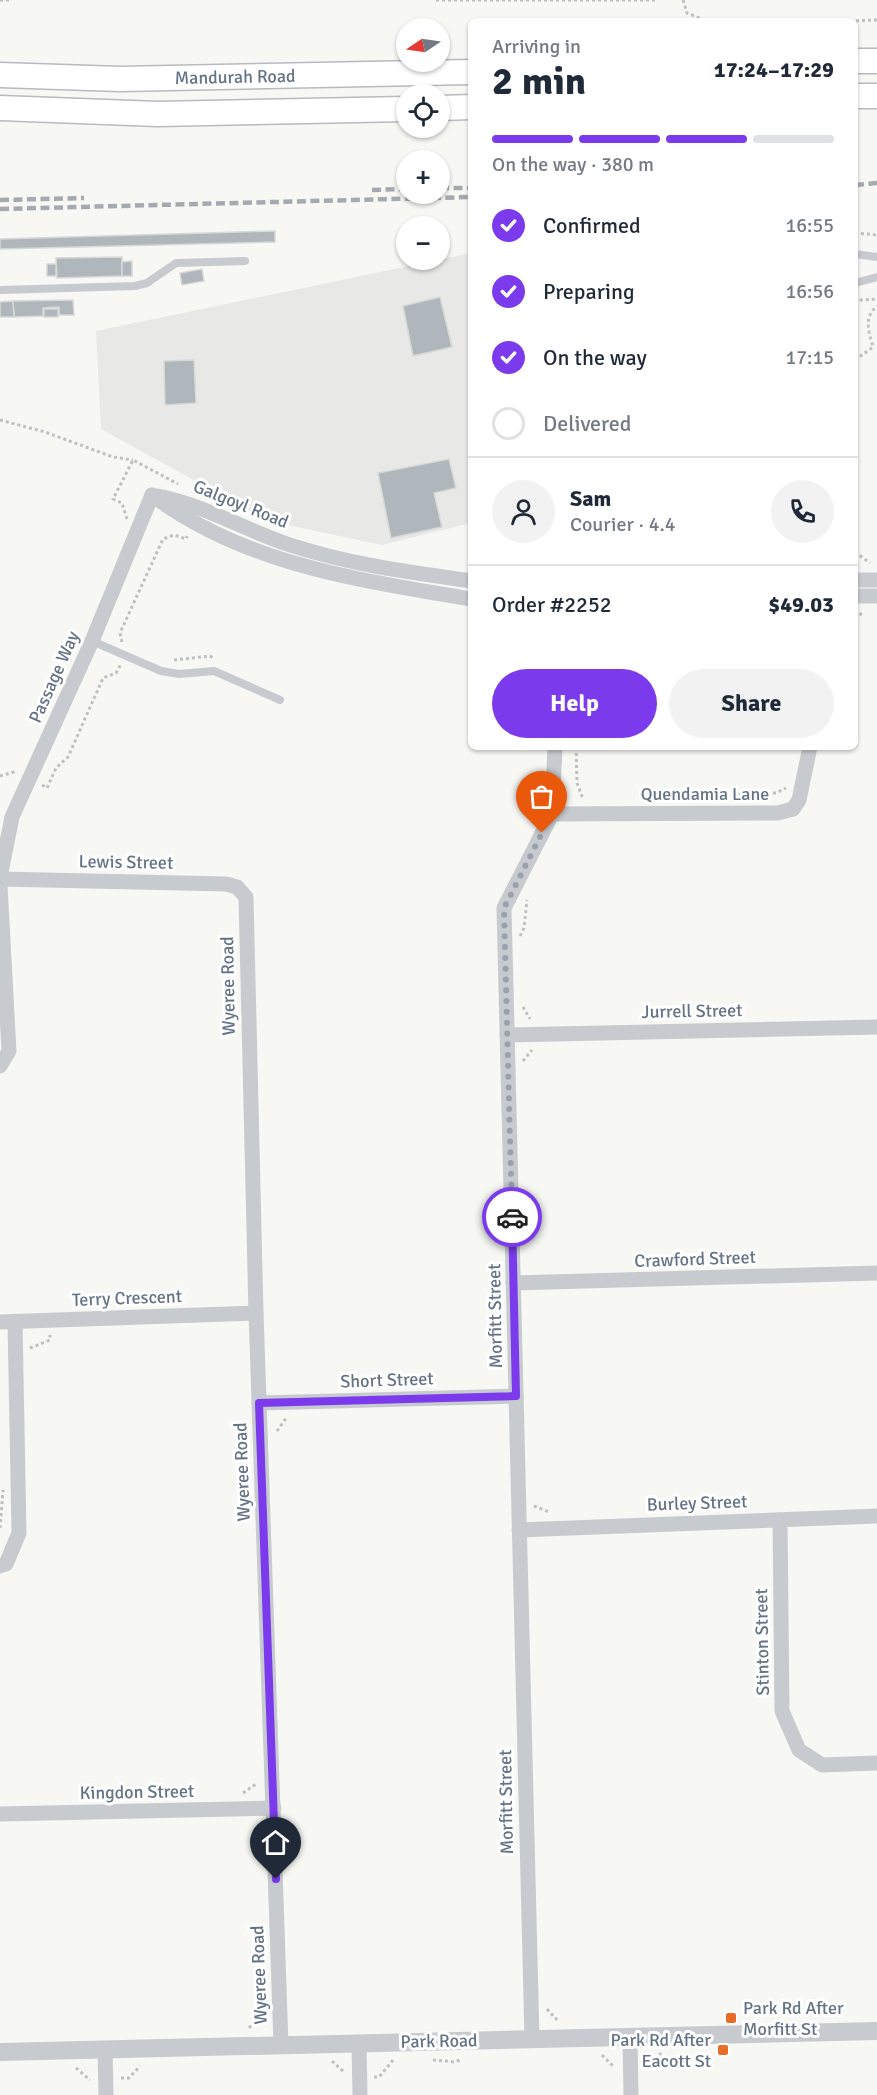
<!DOCTYPE html>
<meta charset="utf-8">
<style>
body{margin:0;font-family:Signika,sans-serif;background:#f2f2f3;color:#1f2937;height:100vh;display:flex;flex-direction:column;font-size:22px;white-space:nowrap}
*{box-sizing:border-box;margin:0}
p{font-size:20px;color:#747a83}
.icon{flex:none;width:33px;height:33px;fill:none;stroke:currentColor;stroke-width:2;stroke-linecap:round;stroke-linejoin:round}
.map{position:relative;flex:1;overflow:hidden}
.details{position:absolute;left:468px;top:18px;width:390px;height:732px;display:flex;flex-direction:column;background:#fff;border-radius:9px;box-shadow:0 2px 4px #0004}
.details>*{flex:none}
.needle{width:39px;rotate:257deg}
.controls{position:absolute;left:396px;top:18px;display:grid;gap:12px}
.controls a{display:grid;place-items:center;width:54px;height:54px;border-radius:50%;background:#fff;box-shadow:0 2px 4px #0004;font-size:30px}
.pin{position:absolute;display:grid;place-items:center;width:51px;height:51px;color:#fff;margin:-62px -26px;border-radius:50% 50% 50% 0;rotate:-45deg;box-shadow:0 0 6px #0007}
.pin .icon{rotate:45deg}
.courier{position:absolute;display:grid;place-items:center;width:60px;height:60px;margin:-30px;border:4px solid #7c3aed;border-radius:50%;background:#fff;color:#222;box-shadow:0 2px 8px #0007}
.head em{font-style:normal;font-weight:700}
.head div{display:flex;flex-direction:column-reverse}
.head{display:flex;align-items:center;justify-content:space-between;height:102px;padding:0 24px}
h1{font-size:39px;font-weight:700;line-height:45px}
.bar{display:grid;grid-template-columns:repeat(4,1fr);gap:9px 6px;align-content:center;height:72px;padding:0 24px}
.bar i{height:8px;border-radius:4px;background:#e0e1e3}
.bar .active{background:#7c3aed}
.bar p{grid-column:span 4}
.line{display:flex;align-items:center;gap:15px;padding:0 24px;border-top:2px solid #e0e1e3}
.line div{flex:1}
.round{display:grid;place-items:center;flex:none;width:63px;height:63px;border-radius:32px;background:#f2f2f3}
ol{padding:0 24px;list-style:none}
li{display:flex;align-items:center;gap:18px;height:66px}
li p{margin-inline-start:auto}
li .icon{padding:6px;border-radius:50%;background:#7c3aed;color:#fff;stroke-width:4}
li:last-child{color:#747a83}
li i{width:33px;height:33px;border:3px solid #e0e1e3;border-radius:50%}
.button{display:flex;gap:12px;margin-top:auto;padding:12px 24px}
.button a{flex:1;height:69px;border-radius:36px;background:#7c3aed;color:#fff;font-size:24px;font-weight:700;line-height:69px;text-align:center}
.button a+a{background:#f2f2f3;color:#1f2937}
.map>svg:first-child{display:block}
</style>
<div class="map">
<svg width="877" height="2095" viewBox="0 0 877 2095">
<rect width="100%" height="100%" fill="#f7f7f4"/>
<polygon fill="#e8e8e7" points="471,253 471,523 382,545 268,521 101,429 96,331"/>
<g fill="#afb6bc" stroke="#d8d9d6" stroke-width="1.5">
<polygon points="275,231 275,242 0,249 0,239"/>
<polygon points="122,257 122,276 57,278 56,258"/>
<polygon points="132,261 132,276 122,276 122,262"/>
<rect x="47" y="264" width="9" height="12"/>
<polygon points="202,269 204,281 182,285 180,273"/>
<polygon points="440,297 452,347 413,356 403,306"/>
<polygon points="73,300 74,315 59,315 59,307 43,308 43,316 14,317 13,301"/>
<polygon points="13,301 14,317 0,317 0,302"/>
<rect x="44" y="309" width="14" height="8"/>
<polygon points="194,360 196,403 165,405 164,361"/>
<polygon points="449,459 456,488 434,493 442,527 391,538 378,473"/>
</g>
<g fill="none" stroke-linecap="round" stroke-linejoin="round">
<defs>
<g id="trunk">
<polyline points="855,61 877,61"/>
<polyline points="0,75 120,79 471,72"/>
<polyline points="855,96 877,96"/>
<polyline points="0,108 158,114 406,109"/>
<polyline points="440,108 471,107"/>
</g>
</defs>
<use href="#trunk" stroke="#b7babe" stroke-width="27"/>
<g stroke="#bec0c3" stroke-width="3" stroke-dasharray="3 3" stroke-linecap="butt">
<polyline points="0,0 9,0"/>
<polyline points="436,0 655,0"/>
<polyline points="683,0 687,13 707,21"/>
<polyline points="850,21 877,20"/>
<polyline points="855,233 877,235"/>
<polyline points="855,304 861,300 877,299"/>
<path d="M855 360 873 347C869 332 863 318 877 306"/>
<polyline points="0,420 45,432 113,457 133,460"/>
<polyline points="127,519 122,503 113,499 133,460 178,484"/>
<polyline points="855,552 870,563"/>
<polyline points="855,619 863,612"/>
<polyline points="122,642 120,633 163,539 174,535 186,539 187,536"/>
<polyline points="174,660 210,656 215,659"/>
<polyline points="576,747 577,783 583,799"/>
<polyline points="0,776 17,771"/>
<polyline points="42,785 47,788 56,768 68,757 103,678 116,673 121,664"/>
<polyline points="647,796 776,793 786,788"/>
<polyline points="520,936 524,928 527,900"/>
<polyline points="523,1007 530,1019"/>
<polyline points="523,1061 532,1050"/>
<polyline points="30,1348 50,1340 50,1335"/>
<polyline points="277,1431 287,1417"/>
<polyline points="534,1506 549,1512"/>
<polyline points="0,1528 3,1490"/>
<polyline points="243,1793 256,1784"/>
<polyline points="547,2009 558,2021"/>
<polyline points="249,2028 265,2011"/>
<polyline points="602,2055 614,2067"/>
<polyline points="433,2060 455,2062 462,2059"/>
<polyline points="332,2061 345,2073"/>
<polyline points="76,2068 90,2080"/>
<polyline points="647,2068 661,2053"/>
<polyline points="374,2077 379,2077 394,2059"/>
<polyline points="121,2078 129,2078 140,2066"/>
</g>
<g stroke="#c7cace" stroke-width="8">
<polyline points="855,254 877,257"/>
<polyline points="855,283 877,277"/>
<polyline points="0,290 135,286 147,283 176,263 245,261"/>
<polyline points="92,641 161,671 179,674 214,671 280,700"/>
</g>
<g stroke="#c7cace" stroke-width="15">
<path d="M152 495C245 565 360 580 471 599"/>
<path d="M158 496C204 505 243 529 287 544 347 564 408 572 471 581"/>
<polyline points="855,580 877,580"/>
<polyline points="855,596 877,596"/>
<polyline points="552,814 778,813 793,809 799,800 810,747"/>
<polyline points="0,877 12,817 92,641 152,495"/>
<polyline points="0,879 226,884 237,887 246,897 256,1313 281,2045"/>
<polyline points="0,886 9,1051 0,1066"/>
<polyline points="507,1035 877,1027"/>
<polyline points="513,1283 877,1273"/>
<polyline points="0,1322 256,1313"/>
<polyline points="259,1403 516,1396"/>
<polyline points="780,1520 782,1711 799,1750 822,1765 877,1763"/>
<polyline points="519,1530 877,1516"/>
<polyline points="0,1566 6,1564 19,1533 15,1322"/>
<polyline points="0,1814 274,1808"/>
<polyline points="630,2037 631,2095"/>
<polyline points="532,2039 504,908 552,814 555,747"/>
<polyline points="359,2043 360,2095"/>
<polyline points="105,2049 106,2095"/>
</g>
<polyline stroke="#c7cace" stroke-width="18" points="0,2052 877,2031"/>
<use href="#trunk" stroke="#fff" stroke-width="24"/>
<g stroke="#a5aab1" stroke-width="4.5" stroke-dasharray="9 4.5" stroke-linecap="butt">
<polyline points="855,185 877,183"/>
<polyline points="440,188 471,188"/>
<polyline points="372,190 406,189"/>
<polyline points="0,200 84,198"/>
<polyline points="0,209 471,197"/>
</g>
</g>
<g fill="none" stroke-linecap="round" stroke-linejoin="round">
<polyline stroke="#98a1ac" stroke-width="6" stroke-dasharray="0 10.8" points="512,1217 504,908 542,833"/>
<polyline stroke="#7c3aed" stroke-width="8" points="276,1879 259,1403 516,1396 512,1217"/>
</g>
<g fill="#e76e24" stroke="#fff" stroke-width="2">
<rect x="725" y="2012" width="12" height="12" rx="3"/>
<rect x="717" y="2044" width="12" height="12" rx="3"/>
</g>
<g text-anchor="middle" dominant-baseline="central" stroke-width="6" stroke-linejoin="round" paint-order="stroke">
<g font-size="18" fill="#657386" stroke="#fff">
<text transform="translate(235 77) rotate(-1)">Mandurah Road</text>
<text transform="translate(241 504) rotate(22)">Galgoyl Road</text>
<text transform="translate(54 677) rotate(-66)">Passage Way</text>
<text x="705" y="794">Quendamia Lane</text>
<text transform="translate(126 862) rotate(1)">Lewis Street</text>
<text transform="translate(228 986) rotate(-91)">Wyeree Road</text>
<text transform="translate(692 1011) rotate(-1)">Jurrell Street</text>
<text transform="translate(695 1259) rotate(-2)">Crawford Street</text>
<text transform="translate(127 1298) rotate(-2)">Terry Crescent</text>
<text transform="translate(495 1316) rotate(-91)">Morfitt Street</text>
<text transform="translate(387 1380) rotate(-2)">Short Street</text>
<text transform="translate(242 1472) rotate(-92)">Wyeree Road</text>
<text transform="translate(697 1503) rotate(-2)">Burley Street</text>
<text transform="translate(762 1642) rotate(-91)">Stinton Street</text>
<text transform="translate(137 1792) rotate(-1)">Kingdon Street</text>
<text transform="translate(506 1802) rotate(-91)">Morfitt Street</text>
<text transform="translate(259 1975) rotate(-92)">Wyeree Road</text>
<text transform="translate(439 2041) rotate(-1)">Park Road</text>
</g>
<g font-size="18" fill="#657386" stroke="#fff" text-anchor="start">
<text x="743" y="2008">Park Rd After<tspan x="743" dy="21">Morfitt St</tspan></text>
<text x="711" y="2040" text-anchor="end">Park Rd After<tspan x="711" dy="21">Eacott St</tspan></text>
</g>
</g>
</svg>
<div class="controls">
<a><svg class="needle" viewBox="-14 -14 28 28"><path d="M0-13l5 13h-10z" fill="#e53935"/><path d="M0 13l5-13h-10z" fill="#747a83"/></svg></a>
<a><svg class="icon" aria-label="locate" viewBox="0 0 24 24"><circle cx="12" cy="12" r="6"/><path d="M12 2v4M12 18v4M2 12h4M18 12h4"/></svg></a>
<a>+</a>
<a>−</a>
</div>
<div class="pin" style="left:542px;top:833px;background:#ea580c"><svg class="icon" aria-label="bag" viewBox="0 0 24 24"><path d="M5 8h14l-1 12H6zM9 8a3 3 0 0 1 6 0"/></svg></div>
<div class="pin" style="left:276px;top:1879px;background:#1f2937"><svg class="icon" aria-label="home" viewBox="0 0 24 24"><path d="M3 11l9-7 9 7M6 9v11h12V9"/></svg></div>
<div class="courier" style="left:512px;top:1217px"><svg class="icon" aria-label="car" viewBox="0 0 24 24"><path d="M5 17H2v-5l4-1 3-4h7l3 4 3 1v5h-3M9 17h6M6 11h13"/><circle cx="7" cy="17" r="2"/><circle cx="17" cy="17" r="2"/></svg></div>
<section class="details">
<div class="head"><div><h1>2 min</h1><p>Arriving in</p></div><em>17:24–17:29</em></div>
<div class="bar"><i class="active"></i><i class="active"></i><i class="active"></i><i></i><p>On the way · 380 m</p></div>
<ol>
<li><svg class="icon" aria-label="check" viewBox="0 0 24 24"><path d="M5 12l5 5 9-10"/></svg>Confirmed<p>16:55</p></li>
<li><svg class="icon" aria-label="check" viewBox="0 0 24 24"><path d="M5 12l5 5 9-10"/></svg>Preparing<p>16:56</p></li>
<li><svg class="icon" aria-label="check" viewBox="0 0 24 24"><path d="M5 12l5 5 9-10"/></svg>On the way<p>17:15</p></li>
<li><i></i>Delivered</li>
</ol>
<div class="line" style="height:108px"><a class="round"><svg class="icon" aria-label="person" viewBox="0 0 24 24"><circle cx="12" cy="8" r="4"/><path d="M4 21q1-7 8-7t8 7"/></svg></a><div><b>Sam</b><p>Courier · 4.4</p></div><a class="round"><svg class="icon" aria-label="phone" viewBox="0 0 24 24"><path d="M5 4h4l2 5-3 2q2 4 5 5l2-3 5 2v4C11 20 4 13 5 4z"/></svg></a></div>
<div class="line" style="height:78px"><div>Order #2252</div><b>$49.03</b></div>
<div class="button"><a>Help</a><a>Share</a></div>
</section>
</div>
